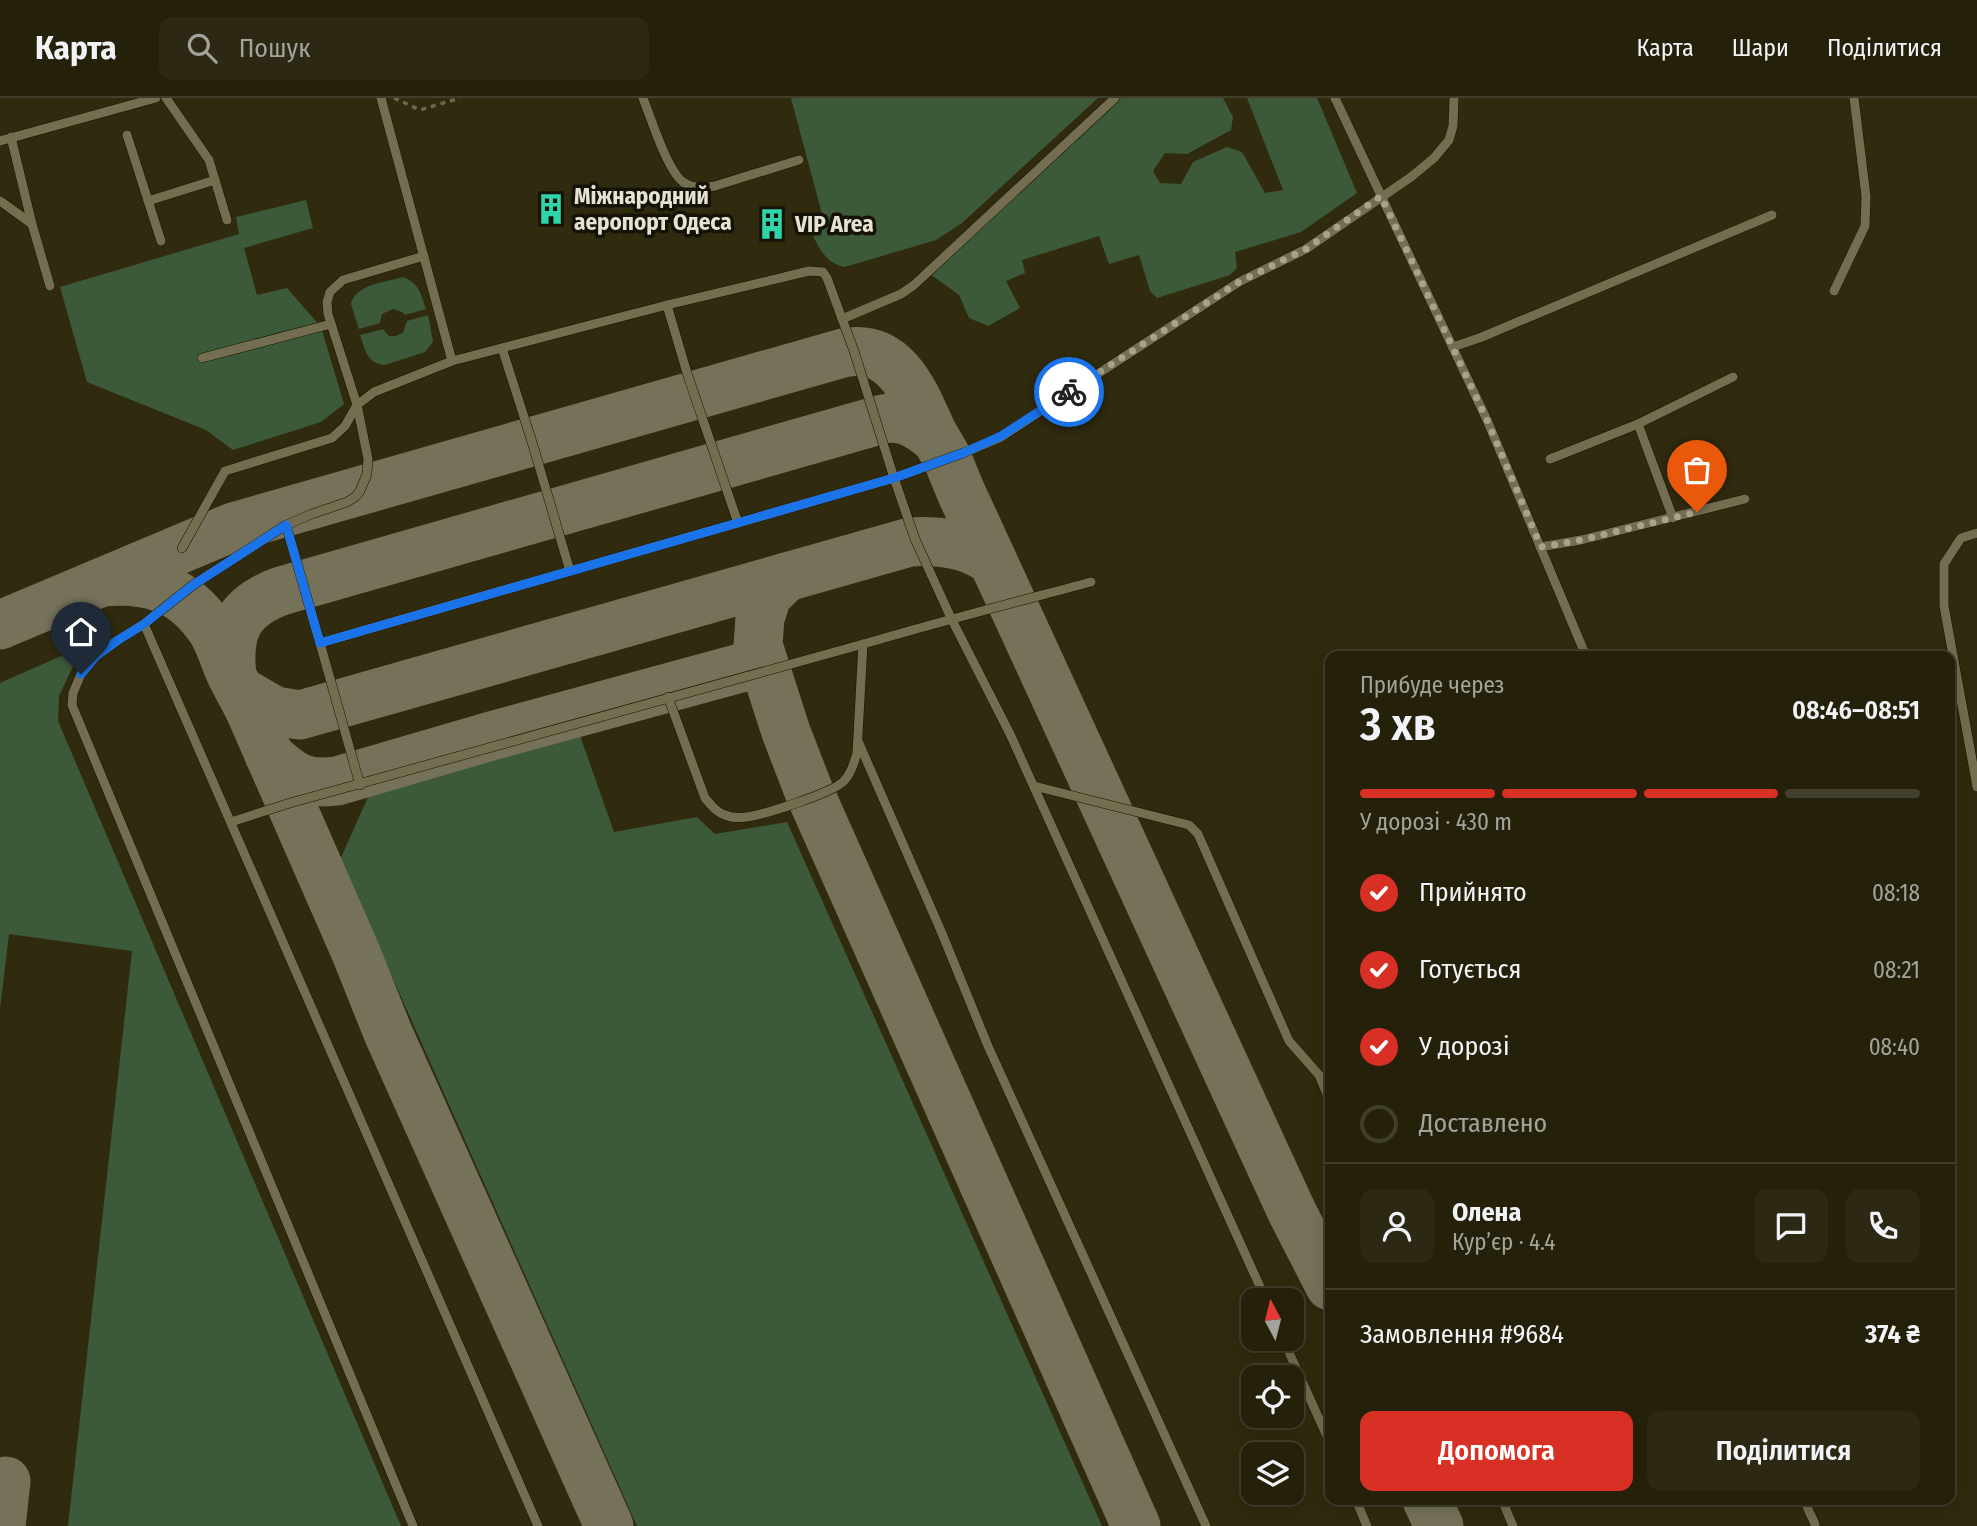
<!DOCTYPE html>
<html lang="uk">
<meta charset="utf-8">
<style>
body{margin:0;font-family:"Fira Sans Condensed",sans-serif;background:#2c2813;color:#f1f3f6;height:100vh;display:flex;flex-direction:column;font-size:26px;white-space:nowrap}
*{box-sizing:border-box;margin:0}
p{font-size:23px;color:#a3a39c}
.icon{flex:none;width:38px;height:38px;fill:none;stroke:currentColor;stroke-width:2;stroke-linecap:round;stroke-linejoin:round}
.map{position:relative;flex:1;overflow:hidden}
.drawer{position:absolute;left:1325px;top:553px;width:630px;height:854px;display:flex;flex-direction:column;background:#24200a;border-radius:14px;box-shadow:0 4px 18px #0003,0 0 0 2px #413e2b}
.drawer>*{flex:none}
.needle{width:46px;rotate:353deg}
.buttons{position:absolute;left:1241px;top:1190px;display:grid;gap:14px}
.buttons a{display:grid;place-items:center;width:63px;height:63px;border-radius:14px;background:#24200a;box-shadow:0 4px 18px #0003,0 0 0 2px #413e2b;font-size:35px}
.pin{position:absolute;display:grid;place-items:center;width:60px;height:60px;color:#fff;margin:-72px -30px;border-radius:50% 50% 50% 0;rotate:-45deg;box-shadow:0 0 7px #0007}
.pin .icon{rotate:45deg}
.courier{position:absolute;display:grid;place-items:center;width:70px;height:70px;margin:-35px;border:5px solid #1a73e8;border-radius:50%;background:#fff;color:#222;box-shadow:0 2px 9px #0007}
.summary em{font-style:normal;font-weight:600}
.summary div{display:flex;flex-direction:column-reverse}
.summary{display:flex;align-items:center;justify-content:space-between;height:119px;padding:0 35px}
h1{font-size:46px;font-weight:600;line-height:52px}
.bar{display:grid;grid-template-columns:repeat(4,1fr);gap:10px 7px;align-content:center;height:84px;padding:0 35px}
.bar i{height:9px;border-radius:5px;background:#413e2b}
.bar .selected{background:#d93025}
.bar p{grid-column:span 4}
.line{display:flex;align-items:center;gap:18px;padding:0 35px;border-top:2px solid #413e2b}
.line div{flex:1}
.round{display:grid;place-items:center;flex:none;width:74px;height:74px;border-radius:14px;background:#2c2813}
ol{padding:0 35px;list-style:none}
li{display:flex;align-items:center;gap:21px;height:77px}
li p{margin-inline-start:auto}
li .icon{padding:7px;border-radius:50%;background:#d93025;color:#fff;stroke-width:4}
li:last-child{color:#a3a39c}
li i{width:38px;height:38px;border:4px solid #413e2b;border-radius:50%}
.cta{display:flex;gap:14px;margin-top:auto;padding:14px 35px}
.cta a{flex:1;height:80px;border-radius:14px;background:#d93025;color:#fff;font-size:28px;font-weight:600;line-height:80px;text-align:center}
.cta a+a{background:#2c2813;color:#f1f3f6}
header{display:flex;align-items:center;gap:42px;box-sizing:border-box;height:98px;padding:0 35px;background:#24200a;border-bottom:2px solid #413e2b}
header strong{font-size:33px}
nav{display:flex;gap:38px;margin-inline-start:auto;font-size:24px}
.search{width:490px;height:63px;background:#2c2813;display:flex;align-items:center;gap:18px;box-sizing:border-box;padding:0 24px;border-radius:14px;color:#a3a39c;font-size:26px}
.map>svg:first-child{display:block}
</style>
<header>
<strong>Карта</strong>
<div class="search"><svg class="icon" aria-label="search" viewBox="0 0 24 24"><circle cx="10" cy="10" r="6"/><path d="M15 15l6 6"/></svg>Пошук</div>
<nav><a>Карта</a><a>Шари</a><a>Поділитися</a></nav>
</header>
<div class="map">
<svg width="1977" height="1428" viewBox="0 0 1977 1428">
<rect width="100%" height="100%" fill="#302b0e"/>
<g fill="#3c5a3a">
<path d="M791 0H1098L962 125 936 142 845 169C825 165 819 150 810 132L825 127Z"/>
<polygon points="1121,0 1223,0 1233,19 1231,32 1187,56 1165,55 1153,73 1160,85 1181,86 1193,64 1227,49 1242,54 1265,95 1283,92 1247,0 1317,0 1357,95 1301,134 1235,154 1237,170 1230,177 1157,200 1150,193 1139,157 1109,166 1099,138 1022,162 1025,175 1006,183 1020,210 988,228 969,220 959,197 930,176"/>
<polygon points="306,102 313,130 244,150 257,197 287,190 321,229 344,306 321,324 233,352 206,332 87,284 60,189 239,136 236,119"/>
<path d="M403 179C419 185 421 196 426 211L405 217 402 214 393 211 382 216 380 225 359 231 351 206C355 186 387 184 403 179Z"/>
<path d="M428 217 433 244 425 254 385 267C367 266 365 251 360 237L383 231 389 238H395L403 235 407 223Z"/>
<polygon points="93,544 74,566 59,598 58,623 401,1428 68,1428 132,853 9,836 0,911 0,585"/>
<polygon points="578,632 614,734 697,719 715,736 787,724 1102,1428 637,1428 340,762 368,699"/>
</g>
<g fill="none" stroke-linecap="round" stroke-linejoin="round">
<g stroke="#76725a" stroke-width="49">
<polyline points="786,479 767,498 760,520 758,547 786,634 808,691 1136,1428"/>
<path d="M103 484C150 480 184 491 211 531 220 544 224 562 231 576 237 589 245 602 251 615L356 855 388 935 609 1428"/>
<path d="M0 527 233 429 843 255C896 244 915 296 932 334 937 343 943 352 948 362 954 377 960 393 967 407L1292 1114 1330 1188"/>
<path d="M232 578C227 534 237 509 281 493L883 321C904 317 919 327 936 341"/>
<path d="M240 593 275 613 300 617 910 444C939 442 969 445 993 464"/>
<path d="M269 657C293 679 304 687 337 683L491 638 763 564"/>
<polyline points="1427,1402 1439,1428"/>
<polyline points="1,1428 6,1383"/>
</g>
<defs>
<g id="lane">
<polyline points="166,0 209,62 227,122"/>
<polyline points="381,0 452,263"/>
<path d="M643 0C651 20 667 72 683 84 693 91 704 90 715 88L799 62"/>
<polyline points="1335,0 1487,322 1586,558"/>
<polyline points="127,37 161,143"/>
<polyline points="11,39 32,126 50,188"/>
<polyline points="0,43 156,0"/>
<polyline points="0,103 32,126"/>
<polyline points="148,103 215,82"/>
<polyline points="1834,193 1865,128 1866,98 1854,0"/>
<polyline points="667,207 687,275 738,425"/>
<polyline points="842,221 901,196 914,187 1115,0"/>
<polyline points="1453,249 1482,239 1772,117"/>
<polyline points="502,250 532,344 570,473 894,380 915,441 951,520 1010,636 1266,1202"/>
<polyline points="202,260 331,226"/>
<polyline points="1638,326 1673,420"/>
<polyline points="1550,361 1638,326 1733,279"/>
<polyline points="286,427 320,545 570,473"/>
<polyline points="1977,435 1961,440 1944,466 1944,508 1977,689"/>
<polyline points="1540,449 1581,442 1745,401"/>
<polyline points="182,450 225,373 332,340 345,328 357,307 374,294 452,263 667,207 809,173 823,174 827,180 854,253 894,380 963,355 1001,339 1239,184 1306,151 1411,79 1434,60 1449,42 1453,28 1454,0"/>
<polyline points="144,526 538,1428"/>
<polyline points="320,545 360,687"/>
<path d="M668 599 705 700C711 707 716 714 725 717 732 720 739 720 746 719 764 717 831 695 843 684 851 676 854 665 857 655L863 546"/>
<polyline points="858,643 941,833 988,948 1206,1428"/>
<polyline points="1034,688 1189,727 1198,736 1289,943 1319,977 1330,1003"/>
<path d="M231 724 290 705 867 545C942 523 1016 504 1091 484"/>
<polyline points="1283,1241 1330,1345"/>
<polyline points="1356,1402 1367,1428"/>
<polyline points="1502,1402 1513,1428"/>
<polyline points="1804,1402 1815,1426"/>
<polyline points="413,1428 72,607 73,595 81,576 96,558 118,542 144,526 193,487 286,427 312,416 347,404 355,399 360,393 367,376 368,361 357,307 328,216 327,204 330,194 343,182 424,158"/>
</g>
</defs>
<use href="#lane" stroke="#181300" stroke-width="10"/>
<polyline stroke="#6d684f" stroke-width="3.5" stroke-dasharray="5 5" stroke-linecap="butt" points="394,0 420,12 460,0"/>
<use href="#lane" stroke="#736e4f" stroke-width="9"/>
</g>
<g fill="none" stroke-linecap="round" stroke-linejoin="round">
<polyline stroke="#a6a38e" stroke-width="7" stroke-dasharray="0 12.6" points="1069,294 1239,184 1306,151 1381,98 1487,322 1541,449 1581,442 1697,414"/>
<polyline stroke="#1a73e8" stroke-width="9" points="81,576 96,558 118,542 144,526 193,487 286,427 320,545 894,380 963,355 1001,338 1069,294"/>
</g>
<defs>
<symbol id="building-bare" viewBox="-9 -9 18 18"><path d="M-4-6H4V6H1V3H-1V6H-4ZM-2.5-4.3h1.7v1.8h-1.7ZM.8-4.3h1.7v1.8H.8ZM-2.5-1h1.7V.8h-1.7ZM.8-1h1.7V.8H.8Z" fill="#2fd4aa" stroke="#151307" stroke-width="2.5" paint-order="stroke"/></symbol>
</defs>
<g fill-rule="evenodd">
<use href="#building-bare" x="529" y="89" width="44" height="44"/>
<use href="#building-bare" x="750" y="104" width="44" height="44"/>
</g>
<g text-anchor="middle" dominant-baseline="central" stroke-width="7" stroke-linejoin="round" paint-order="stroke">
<g font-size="23" font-weight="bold" fill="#e6e3d3" stroke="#151307" text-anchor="start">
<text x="574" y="98">Міжнародний<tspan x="574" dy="26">аеропорт Одеса</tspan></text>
<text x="795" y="126">VIP Area</text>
</g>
</g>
</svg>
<div class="buttons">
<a><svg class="needle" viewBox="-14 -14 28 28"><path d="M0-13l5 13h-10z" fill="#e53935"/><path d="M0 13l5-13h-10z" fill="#a3a39c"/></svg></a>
<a><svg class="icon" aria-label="locate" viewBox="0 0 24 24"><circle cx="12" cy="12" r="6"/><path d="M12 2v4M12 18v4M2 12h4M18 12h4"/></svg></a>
<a><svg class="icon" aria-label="layers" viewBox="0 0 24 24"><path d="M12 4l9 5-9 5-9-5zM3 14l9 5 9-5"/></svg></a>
</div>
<div class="pin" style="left:1697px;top:414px;background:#ea580c"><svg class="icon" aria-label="bag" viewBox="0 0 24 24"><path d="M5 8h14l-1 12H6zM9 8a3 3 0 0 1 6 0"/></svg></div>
<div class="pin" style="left:81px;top:576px;background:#1f2937"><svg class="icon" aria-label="home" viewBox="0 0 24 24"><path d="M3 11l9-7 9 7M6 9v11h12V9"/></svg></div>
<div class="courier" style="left:1069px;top:294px"><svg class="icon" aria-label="bike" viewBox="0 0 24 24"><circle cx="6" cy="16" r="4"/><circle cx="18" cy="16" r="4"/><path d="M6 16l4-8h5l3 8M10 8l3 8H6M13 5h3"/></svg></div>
<section class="drawer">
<div class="summary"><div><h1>3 хв</h1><p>Прибуде через</p></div><em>08:46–08:51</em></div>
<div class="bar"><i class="selected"></i><i class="selected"></i><i class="selected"></i><i></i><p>У дорозі · 430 m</p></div>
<ol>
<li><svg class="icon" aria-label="check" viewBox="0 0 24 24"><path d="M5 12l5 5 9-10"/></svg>Прийнято<p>08:18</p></li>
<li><svg class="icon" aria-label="check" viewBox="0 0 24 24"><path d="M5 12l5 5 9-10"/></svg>Готується<p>08:21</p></li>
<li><svg class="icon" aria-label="check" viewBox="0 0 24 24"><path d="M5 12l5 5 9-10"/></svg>У дорозі<p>08:40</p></li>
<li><i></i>Доставлено</li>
</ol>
<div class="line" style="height:126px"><a class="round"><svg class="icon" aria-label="person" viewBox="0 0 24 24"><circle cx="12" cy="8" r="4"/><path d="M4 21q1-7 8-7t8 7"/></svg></a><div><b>Олена</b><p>Кур’єр · 4.4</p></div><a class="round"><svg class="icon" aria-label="chat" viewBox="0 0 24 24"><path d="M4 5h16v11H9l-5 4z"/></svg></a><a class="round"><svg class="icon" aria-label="phone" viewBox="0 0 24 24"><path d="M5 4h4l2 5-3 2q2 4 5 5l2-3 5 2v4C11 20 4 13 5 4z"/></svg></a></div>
<div class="line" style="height:91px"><div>Замовлення #9684</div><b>374 ₴</b></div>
<div class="cta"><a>Допомога</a><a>Поділитися</a></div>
</section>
</div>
